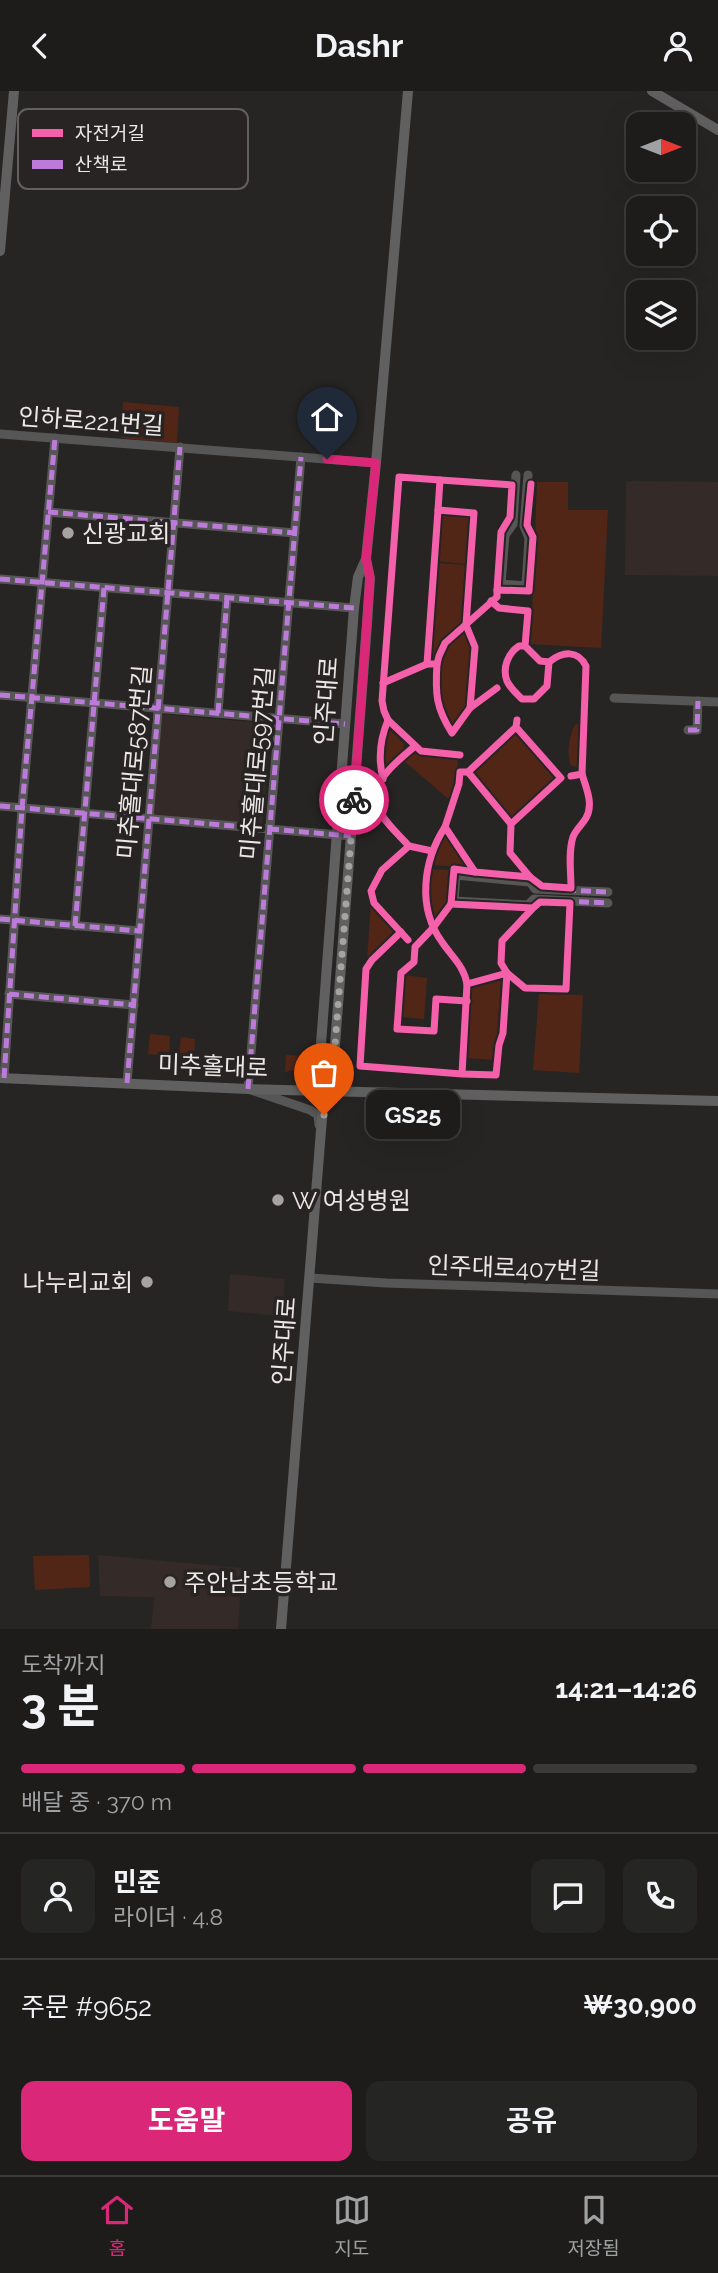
<!DOCTYPE html>
<html lang="ko">
<meta charset="utf-8">
<style>
body{margin:0;font-family:Raleway,"Noto Sans KR",sans-serif;background:#252524;color:#f1f3f6;height:100vh;display:flex;flex-direction:column;font-size:26px;white-space:nowrap}
*{box-sizing:border-box;margin:0}
p{font-size:23px;color:#a0a1a3}
.icon{flex:none;width:38px;height:38px;fill:none;stroke:currentColor;stroke-width:2;stroke-linecap:round;stroke-linejoin:round}
.map{position:relative;height:1538px;overflow:hidden}
.details{display:flex;flex-direction:column;background:#1d1c1b;flex:1}
.details>*{flex:none}
.needle{width:46px;rotate:90deg}
.buttons{position:absolute;left:626px;top:21px;display:grid;gap:14px}
.buttons a{display:grid;place-items:center;width:70px;height:70px;border-radius:14px;background:#1d1c1b;box-shadow:0 7px 28px #0002,0 0 0 2px #3b3a3a;font-size:35px}
.pin{position:absolute;display:grid;place-items:center;width:60px;height:60px;color:#fff;margin:-72px -30px;border-radius:50% 50% 50% 0;rotate:-45deg;box-shadow:0 0 7px #0007}
.pin .icon{rotate:45deg}
.courier{position:absolute;display:grid;place-items:center;width:70px;height:70px;margin:-35px;border:5px solid #db2777;border-radius:50%;background:#fff;color:#222;box-shadow:0 2px 9px #0007}
.bubble{position:absolute;height:49px;border-radius:14px;background:#1d1c1b;box-shadow:0 7px 28px #0002,0 0 0 2px #3b3a3a;font-size:23px;font-weight:700;line-height:49px;text-align:center}
.head em{font-style:normal;font-weight:700}
.head div{display:flex;flex-direction:column-reverse}
.head{display:flex;align-items:center;justify-content:space-between;height:119px;padding:0 21px}
h1{font-size:46px;font-weight:700;line-height:52px}
.bar{display:grid;grid-template-columns:repeat(4,1fr);gap:10px 7px;align-content:center;height:84px;padding:0 21px}
.bar i{height:9px;border-radius:5px;background:#3b3a3a}
.bar .on{background:#db2777}
.bar p{grid-column:span 4}
.line{display:flex;align-items:center;gap:18px;padding:0 21px;border-top:2px solid #3b3a3a}
.line div{flex:1}
.round{display:grid;place-items:center;flex:none;width:74px;height:74px;border-radius:14px;background:#252524}
.button{display:flex;gap:14px;margin-top:auto;padding:14px 21px}
.button a{flex:1;height:80px;border-radius:14px;background:#db2777;color:#fff;font-size:28px;font-weight:700;line-height:80px;text-align:center}
.button a+a{background:#252524;color:#f1f3f6}
header{display:flex;justify-content:space-between;align-items:center;height:91px;padding:0 21px;background:#1d1c1b;font-size:32px;font-weight:700}
.tab-bar{display:flex;justify-content:space-around;align-items:center;height:98px;border-top:2px solid #3b3a3a;background:#1d1c1b;font-size:19px;color:#a0a1a3}
.tab-bar a{display:grid;justify-items:center;gap:4px}
.tab-bar .on{color:#db2777}
.map>svg:first-child{display:block}
</style>
<header><svg class="icon" aria-label="back" viewBox="0 0 24 24"><path d="M15 5l-7 7 7 7"/></svg>Dashr<svg class="icon" aria-label="person" viewBox="0 0 24 24"><circle cx="12" cy="8" r="4"/><path d="M4 21q1-7 8-7t8 7"/></svg></header>
<div class="map">
<svg width="718" height="1538" viewBox="0 0 718 1538">
<rect width="100%" height="100%" fill="#272524"/>
<g fill="#342a27">
<polygon points="626,390 718,391 718,485 625,484"/>
<polygon points="160,623 272,633 262,733 153,724"/>
<polygon points="230,1183 285,1188 281,1225 228,1220"/>
<polygon points="98,1464 242,1477 238,1538 151,1538 154,1506 100,1505"/>
</g>
<g fill="#512617">
<polygon points="123,311 179,316 177,352 121,347"/>
<polygon points="537,391 568,391 568,419 608,419 601,557 531,553"/>
<polygon points="440,421 470,424 467,473 436,470"/>
<path d="M436 472 467 474 463 534C449 545 440 554 436 571H429Z"/>
<path d="M465 538C475 556 474 596 467 615 464 624 457 632 452 639 439 618 430 588 443 564 448 553 457 546 465 538Z"/>
<path d="M381 630 404 653 403 659 376 688C376 669 374 648 381 630Z"/>
<path d="M575 633 582 634 581 676 571 675C566 661 569 647 575 633Z"/>
<polygon points="517,641 558,687 513,730 471,682"/>
<polygon points="412,660 458,666 457,692 452,711 403,669"/>
<polygon points="445,739 463,770 463,776 431,774 434,761"/>
<polygon points="430,778 452,779 449,813 434,833 427,808"/>
<polygon points="371,811 392,836 392,847 367,869"/>
<polygon points="404,884 427,887 424,928 401,926"/>
<polygon points="501,889 495,969 466,967 472,897"/>
<polygon points="539,903 583,904 579,982 533,979"/>
<polygon points="150,943 170,945 169,965 148,963"/>
<polygon points="181,946 195,948 194,964 179,962"/>
<polygon points="286,964 305,965 305,969 294,979 285,981"/>
<polygon points="89,1464 90,1496 35,1499 33,1465"/>
</g>
<g fill="none" stroke-linecap="round" stroke-linejoin="round">
<g stroke="#575656" stroke-width="9">
<polyline points="0,343 376,372"/>
<polyline points="301,366 248,998 310,1019 318,1024 319,1034"/>
<polyline points="516,384 513,433 505,444 501,493 526,495 529,447 524,435 528,384"/>
<polyline points="48,421 295,442"/>
<polyline points="0,488 354,517"/>
<polyline points="0,604 345,633"/>
<polyline points="614,607 718,611"/>
<polyline points="218,622 227,507"/>
<polyline points="688,639 697,639 698,610"/>
<polyline points="0,715 351,745"/>
<polyline points="608,812 534,808 528,814 454,810 456,784 530,791 535,798 608,801"/>
<polyline points="0,828 139,840"/>
<polyline points="75,835 104,497"/>
<polyline points="9,903 134,914"/>
<polyline points="4,987 22,717 55,347"/>
<polyline points="127,992 180,356"/>
<polyline points="310,1187 386,1192 718,1203"/>
</g>
<g stroke="#616060" stroke-width="10">
<polyline points="652,0 718,39"/>
<polyline points="0,160 14,0"/>
<polyline points="327,965 321,953 354,517 358,486 366,468 376,372 408,0"/>
<polyline points="0,987 248,998 718,1010"/>
<polyline points="281,1538 327,965 335,954 367,533 370,487 366,468"/>
</g>
<g stroke="#bd7bd9" stroke-width="5" stroke-dasharray="10 5" stroke-linecap="butt">
<polyline points="48,421 295,442"/>
<polyline points="0,488 354,517"/>
<polyline points="0,604 345,633"/>
<polyline points="218,622 227,507"/>
<polyline points="688,639 697,639 698,610"/>
<polyline points="0,715 351,745"/>
<polyline points="566,799 608,801"/>
<polyline points="564,810 608,812"/>
<polyline points="0,828 139,840"/>
<polyline points="75,835 104,497"/>
<polyline points="9,903 134,914"/>
<polyline points="4,987 22,717 55,347"/>
<polyline points="127,992 180,356"/>
<polyline points="248,998 301,366"/>
</g>
<defs>
<g id="cycleway">
<polyline points="440,389 512,394 510,426 501,441 497,499"/>
<path d="M491 510 499 517 528 520 525 555 540 570 549 571 547 595 534 608H522C517 603 510 597 507 590 502 577 508 562 519 555H525"/>
<path d="M549 571C563 560 578 559 586 575L582 683 571 685"/>
<polyline points="427,573 438,419 474,422 466,534 475,556 470,617 497,597"/>
<path d="M437 573C435 603 436 617 452 642L470 617"/>
<polyline points="383,592 427,573 437,573 439,565 445,552 497,506 497,499 529,500 533,446 527,434 531,393"/>
<polyline points="388,629 384,620 382,610 399,386 440,389 438,419"/>
<polyline points="516,636 468,681 511,733 561,687 516,636 517,629"/>
<polyline points="468,681 460,681 459,693 445,736 475,781 530,786"/>
<path d="M383 688C378 668 380 648 388 629L421 660 460 664"/>
<path d="M511 733 510 762 530 786 542 795 571 797C571 781 568 761 573 746 576 738 582 734 586 727 594 713 586 697 582 683"/>
<path d="M445 736C423 770 417 817 442 851 452 866 464 875 467 893"/>
<path d="M409 755C399 744 384 731 378 717 367 692 399 669 415 655"/>
<polyline points="451,813 533,817 540,811 570,812 566,898 525,897 507,882 501,872 502,850 533,817"/>
<polyline points="401,841 372,869 366,878 360,975 462,983 467,893 507,882 503,942 499,954 496,984 462,983"/>
<polyline points="408,849 374,812 371,800 382,779 409,755 432,760"/>
<polyline points="467,910 436,908 434,940 397,938 401,882 414,871 415,856 433,837 451,813 454,778 475,781"/>
</g>
</defs>
<use href="#cycleway" stroke="#282423" stroke-width="11"/>
<use href="#cycleway" stroke="#f560ab" stroke-width="7"/>
</g>
<g fill="none" stroke-linecap="round" stroke-linejoin="round">
<polyline stroke="#a6a4a3" stroke-width="7" stroke-dasharray="0 12.6" points="324,1024 327,965 335,954 354,709"/>
<polyline stroke="#db2777" stroke-width="9" points="327,368 376,372 366,468 370,487 354,709"/>
</g>
<g fill="#a6a4a3" stroke="#282423" stroke-width="2.5">
<circle cx="68" cy="442" r="7"/>
<circle cx="278" cy="1109" r="7"/>
<circle cx="147" cy="1191" r="7"/>
<circle cx="170" cy="1491" r="7"/>
</g>
<g text-anchor="middle" dominant-baseline="central" stroke-width="7" stroke-linejoin="round" paint-order="stroke">
<g font-size="24" fill="#ebe8e7" stroke="#282423">
<text transform="translate(91 330) rotate(4)">인하로221번길</text>
<text transform="translate(326 610) rotate(-86)">인주대로</text>
<text transform="translate(134 671) rotate(-85)">미추홀대로587번길</text>
<text transform="translate(257 672) rotate(-85)">미추홀대로597번길</text>
<text transform="translate(213 975) rotate(2)">미추홀대로</text>
<text transform="translate(514 1177) rotate(2)">인주대로407번길</text>
<text transform="translate(284 1250) rotate(-86)">인주대로</text>
</g>
<g font-size="24" fill="#ebe8e7" stroke="#282423" text-anchor="start">
<text x="82" y="442">신광교회</text>
<text x="292" y="1109">W 여성병원</text>
<text x="133" y="1191" text-anchor="end">나누리교회</text>
<text x="184" y="1491">주안남초등학교</text>
</g>
</g>
<rect x="18" y="18" width="230" height="80" rx="10" fill="#282423" stroke="#625f5e" stroke-width="2"/>
<rect x="32" y="38" width="31" height="8" fill="#f560ab"/>
<rect x="32" y="69" width="31" height="9" fill="#bd7bd9"/>
<g font-size="19" fill="#ebe8e7">
<text x="75" y="49">자전거길</text>
<text x="75" y="80">산책로</text>
</g>
</svg>
<div class="buttons">
<a><svg class="needle" viewBox="-14 -14 28 28"><path d="M0-13l5 13h-10z" fill="#e53935"/><path d="M0 13l5-13h-10z" fill="#a0a1a3"/></svg></a>
<a><svg class="icon" aria-label="locate" viewBox="0 0 24 24"><circle cx="12" cy="12" r="6"/><path d="M12 2v4M12 18v4M2 12h4M18 12h4"/></svg></a>
<a><svg class="icon" aria-label="layers" viewBox="0 0 24 24"><path d="M12 4l9 5-9 5-9-5zM3 14l9 5 9-5"/></svg></a>
</div>
<div class="pin" style="left:324px;top:1024px;background:#ea580c"><svg class="icon" aria-label="bag" viewBox="0 0 24 24"><path d="M5 8h14l-1 12H6zM9 8a3 3 0 0 1 6 0"/></svg></div>
<div class="pin" style="left:327px;top:368px;background:#1f2937"><svg class="icon" aria-label="home" viewBox="0 0 24 24"><path d="M3 11l9-7 9 7M6 9v11h12V9"/></svg></div>
<div class="courier" style="left:354px;top:709px"><svg class="icon" aria-label="bike" viewBox="0 0 24 24"><circle cx="6" cy="16" r="4"/><circle cx="18" cy="16" r="4"/><path d="M6 16l4-8h5l3 8M10 8l3 8H6M13 5h3"/></svg></div>
<div class="bubble" style="left:366px;top:999px;width:94px">GS25</div>
</div>
<section class="details">
<div class="head"><div><h1>3 분</h1><p>도착까지</p></div><em>14:21–14:26</em></div>
<div class="bar"><i class="on"></i><i class="on"></i><i class="on"></i><i></i><p>배달 중 · 370 m</p></div>
<div class="line" style="height:126px"><a class="round"><svg class="icon" aria-label="person" viewBox="0 0 24 24"><circle cx="12" cy="8" r="4"/><path d="M4 21q1-7 8-7t8 7"/></svg></a><div><b>민준</b><p>라이더 · 4.8</p></div><a class="round"><svg class="icon" aria-label="chat" viewBox="0 0 24 24"><path d="M4 5h16v11H9l-5 4z"/></svg></a><a class="round"><svg class="icon" aria-label="phone" viewBox="0 0 24 24"><path d="M5 4h4l2 5-3 2q2 4 5 5l2-3 5 2v4C11 20 4 13 5 4z"/></svg></a></div>
<div class="line" style="height:91px"><div>주문 #9652</div><b>₩30,900</b></div>
<div class="button"><a>도움말</a><a>공유</a></div>
</section>
<nav class="tab-bar">
<a class="on"><svg class="icon" aria-label="home" viewBox="0 0 24 24"><path d="M3 11l9-7 9 7M6 9v11h12V9"/></svg>홈</a>
<a><svg class="icon" aria-label="map" viewBox="0 0 24 24"><path d="M3 6l6-2 6 2 6-2v14l-6 2-6-2-6 2zM9 4v14M15 6v14"/></svg>지도</a>
<a><svg class="icon" aria-label="saved" viewBox="0 0 24 24"><path d="M7 4h10v16l-5-4-5 4z"/></svg>저장됨</a>
</nav>
